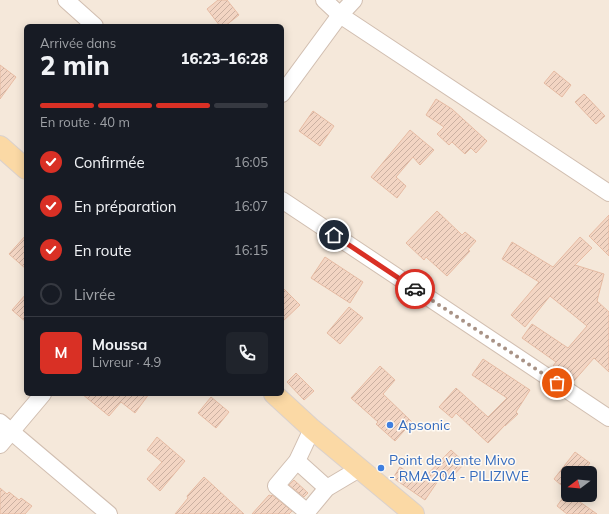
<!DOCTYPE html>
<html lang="fr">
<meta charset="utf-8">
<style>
body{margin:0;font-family:Mulish,sans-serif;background:#20242c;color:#f1f3f6;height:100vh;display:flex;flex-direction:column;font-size:15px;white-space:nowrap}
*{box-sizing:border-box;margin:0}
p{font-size:13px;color:#9ea1a6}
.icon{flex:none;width:22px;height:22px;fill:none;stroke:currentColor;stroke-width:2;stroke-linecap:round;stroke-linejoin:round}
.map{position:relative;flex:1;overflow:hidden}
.side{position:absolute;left:24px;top:24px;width:260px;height:372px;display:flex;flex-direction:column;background:#171b24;border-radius:6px;box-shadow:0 2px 10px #0003}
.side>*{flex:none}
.needle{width:26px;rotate:254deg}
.fabs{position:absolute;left:561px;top:466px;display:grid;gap:8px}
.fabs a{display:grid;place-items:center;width:36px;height:36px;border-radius:6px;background:#171b24;box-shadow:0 2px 10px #0003;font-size:20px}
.pin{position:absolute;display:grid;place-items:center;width:34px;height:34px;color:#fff;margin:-17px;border:2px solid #fff;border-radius:50%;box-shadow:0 1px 4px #0007}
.courier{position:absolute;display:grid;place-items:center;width:40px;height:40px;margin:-20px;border:3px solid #d93025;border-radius:50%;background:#fff;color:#222;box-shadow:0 1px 5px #0007}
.overview em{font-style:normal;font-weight:800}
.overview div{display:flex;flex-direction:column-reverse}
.overview{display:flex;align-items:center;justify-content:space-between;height:68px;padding:0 16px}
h1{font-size:26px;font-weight:800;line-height:30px}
.bar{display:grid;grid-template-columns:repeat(4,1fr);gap:6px 4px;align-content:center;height:48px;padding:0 16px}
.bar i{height:5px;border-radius:3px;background:#363941}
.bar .selected{background:#d93025}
.bar p{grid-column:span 4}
.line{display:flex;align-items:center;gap:10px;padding:0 16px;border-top:1px solid #363941}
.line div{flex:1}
.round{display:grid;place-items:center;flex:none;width:42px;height:42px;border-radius:6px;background:#20242c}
ol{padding:0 16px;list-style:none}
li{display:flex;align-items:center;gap:12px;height:44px}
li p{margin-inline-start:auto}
li .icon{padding:4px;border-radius:50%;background:#d93025;color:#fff;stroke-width:4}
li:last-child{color:#9ea1a6}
li i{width:22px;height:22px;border:2px solid #363941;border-radius:50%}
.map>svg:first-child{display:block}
</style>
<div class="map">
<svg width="609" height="514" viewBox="0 0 609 514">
<defs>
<pattern id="building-hatch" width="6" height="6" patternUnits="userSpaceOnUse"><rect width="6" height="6" fill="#f3d5c3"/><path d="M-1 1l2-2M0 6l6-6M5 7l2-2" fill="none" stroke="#cab0a1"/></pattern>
</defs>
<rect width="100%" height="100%" fill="#fdf6ec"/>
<path fill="#f5e8da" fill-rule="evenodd" d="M0 0H609V514H0ZM26 26H282V394H26ZM568 473H590V495H568Z"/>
<g fill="url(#building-hatch)" stroke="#e6bba3">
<polygon points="218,0 227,0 239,15 225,26 220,26 207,9"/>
<polygon points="0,65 16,77 0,99"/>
<polygon points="554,71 571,85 562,97 544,83"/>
<polygon points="584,94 605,116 596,124 575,102"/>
<polygon points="436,99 452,109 487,141 476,153 471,148 465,154 452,142 449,145 437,134 444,127 426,115"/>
<polygon points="313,111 334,126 320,146 299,131"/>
<polygon points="410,130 434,150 420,165 413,157 396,177 406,186 397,198 371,177"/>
<polygon points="437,211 462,235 465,232 476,241 468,250 470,251 447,276 426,257 424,260 406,243"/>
<polygon points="609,215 609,256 589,236"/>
<polygon points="26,235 26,269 9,254"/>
<polygon points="580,237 592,248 575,265 604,274 597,301 609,312 609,372 594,358 573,382 553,366 556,362 522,338 532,324 568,348 587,326 550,296 525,327 511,315 539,282 502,259 512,242 553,267"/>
<polygon points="325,257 363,282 350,303 311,278"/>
<polygon points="282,287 300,305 282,322"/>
<polygon points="26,294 26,322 12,310"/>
<polygon points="349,307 363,318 340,344 327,333"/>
<polygon points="483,359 530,390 516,412 518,414 505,426 505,425 488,443 456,413 452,418 439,407 456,388 488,417 507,398 472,375"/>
<polygon points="380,366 395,380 383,394 412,422 395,441 376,424 378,422 351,398"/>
<polygon points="296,373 314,391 304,400 287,382"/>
<polygon points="82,394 149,394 135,413 121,402 109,416"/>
<polygon points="211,397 229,412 216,428 198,413"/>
<polygon points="157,437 185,461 160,491 147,479 162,462 147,450"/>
<polygon points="451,450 465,463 448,481 442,475 425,500 393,478 400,467 421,481"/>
<polygon points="575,452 590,463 582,473 568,473 568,491 554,479"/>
<polygon points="204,477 244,514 175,514 188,498 187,496"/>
<polygon points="294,480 308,493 304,497 289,485"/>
<polygon points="0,488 7,494 9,492 19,500 21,498 32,506 25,514 0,514"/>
<polygon points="567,492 568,495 570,495 597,514 567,514 557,506"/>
<polygon points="269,495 271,496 272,495 292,511 289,514 252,514"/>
</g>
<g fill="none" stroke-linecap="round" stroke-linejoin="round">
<defs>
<g id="minor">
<polyline points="66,0 95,26"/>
<polyline points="324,0 340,15 609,193"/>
<polyline points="282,94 340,15 354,0"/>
<polyline points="282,200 609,418"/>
<polyline points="0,422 109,514"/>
<polyline points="312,429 297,461 276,486 307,512 327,488 359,469"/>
<polyline points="0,445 43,394"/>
<polyline points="297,461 327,488"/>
</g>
<g id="major">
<polyline points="0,146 26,169"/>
<polyline points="274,394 312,429 414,514"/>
</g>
</defs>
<use href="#minor" stroke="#d1beb0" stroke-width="18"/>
<use href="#major" stroke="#dad1cd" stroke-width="22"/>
<use href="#minor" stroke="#fff" stroke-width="16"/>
<use href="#major" stroke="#fbd9a5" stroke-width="20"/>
</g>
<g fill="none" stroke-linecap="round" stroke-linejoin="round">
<polyline stroke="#a89285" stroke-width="4" stroke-dasharray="0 7.2" points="415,289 557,383"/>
<polyline stroke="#d93025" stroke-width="5" points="334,235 415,289"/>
</g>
<g fill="#3f7fe0" stroke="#fffaf3" stroke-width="1.5">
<circle cx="390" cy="425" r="4"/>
<circle cx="381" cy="468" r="4"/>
</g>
<g text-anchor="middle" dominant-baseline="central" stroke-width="3" stroke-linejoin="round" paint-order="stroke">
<g font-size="14" fill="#366cbe" stroke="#fffaf3" text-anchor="start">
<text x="398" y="425">Apsonic</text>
<text x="389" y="460">Point de vente Mivo<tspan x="389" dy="16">- RMA204 - PILIZIWE</tspan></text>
</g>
</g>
</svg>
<div class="fabs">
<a><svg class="needle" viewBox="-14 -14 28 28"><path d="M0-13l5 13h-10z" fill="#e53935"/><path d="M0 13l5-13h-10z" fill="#9ea1a6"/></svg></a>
</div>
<div class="pin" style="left:557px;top:383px;background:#ea580c"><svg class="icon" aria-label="bag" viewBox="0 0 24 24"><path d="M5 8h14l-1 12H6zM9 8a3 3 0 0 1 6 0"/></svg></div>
<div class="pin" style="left:334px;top:235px;background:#1f2937"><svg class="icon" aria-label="home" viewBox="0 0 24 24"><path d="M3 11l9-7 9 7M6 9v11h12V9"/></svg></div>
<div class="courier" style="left:415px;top:289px"><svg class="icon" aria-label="car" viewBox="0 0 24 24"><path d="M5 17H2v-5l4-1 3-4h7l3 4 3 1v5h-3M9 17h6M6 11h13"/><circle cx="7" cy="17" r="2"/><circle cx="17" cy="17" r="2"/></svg></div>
<section class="side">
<div class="overview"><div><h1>2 min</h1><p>Arrivée dans</p></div><em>16:23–16:28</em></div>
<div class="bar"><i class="selected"></i><i class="selected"></i><i class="selected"></i><i></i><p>En route · 40 m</p></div>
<ol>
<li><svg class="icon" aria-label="check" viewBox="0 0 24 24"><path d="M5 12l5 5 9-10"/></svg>Confirmée<p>16:05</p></li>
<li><svg class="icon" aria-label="check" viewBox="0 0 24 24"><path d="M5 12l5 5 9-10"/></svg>En préparation<p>16:07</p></li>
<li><svg class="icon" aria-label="check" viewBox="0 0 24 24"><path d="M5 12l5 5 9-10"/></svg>En route<p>16:15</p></li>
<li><i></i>Livrée</li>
</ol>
<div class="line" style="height:72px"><b class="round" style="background:#d93025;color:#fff">M</b><div><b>Moussa</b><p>Livreur · 4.9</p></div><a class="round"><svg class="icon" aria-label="phone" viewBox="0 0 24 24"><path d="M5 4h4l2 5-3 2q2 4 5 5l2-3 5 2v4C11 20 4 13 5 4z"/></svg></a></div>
</section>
</div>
